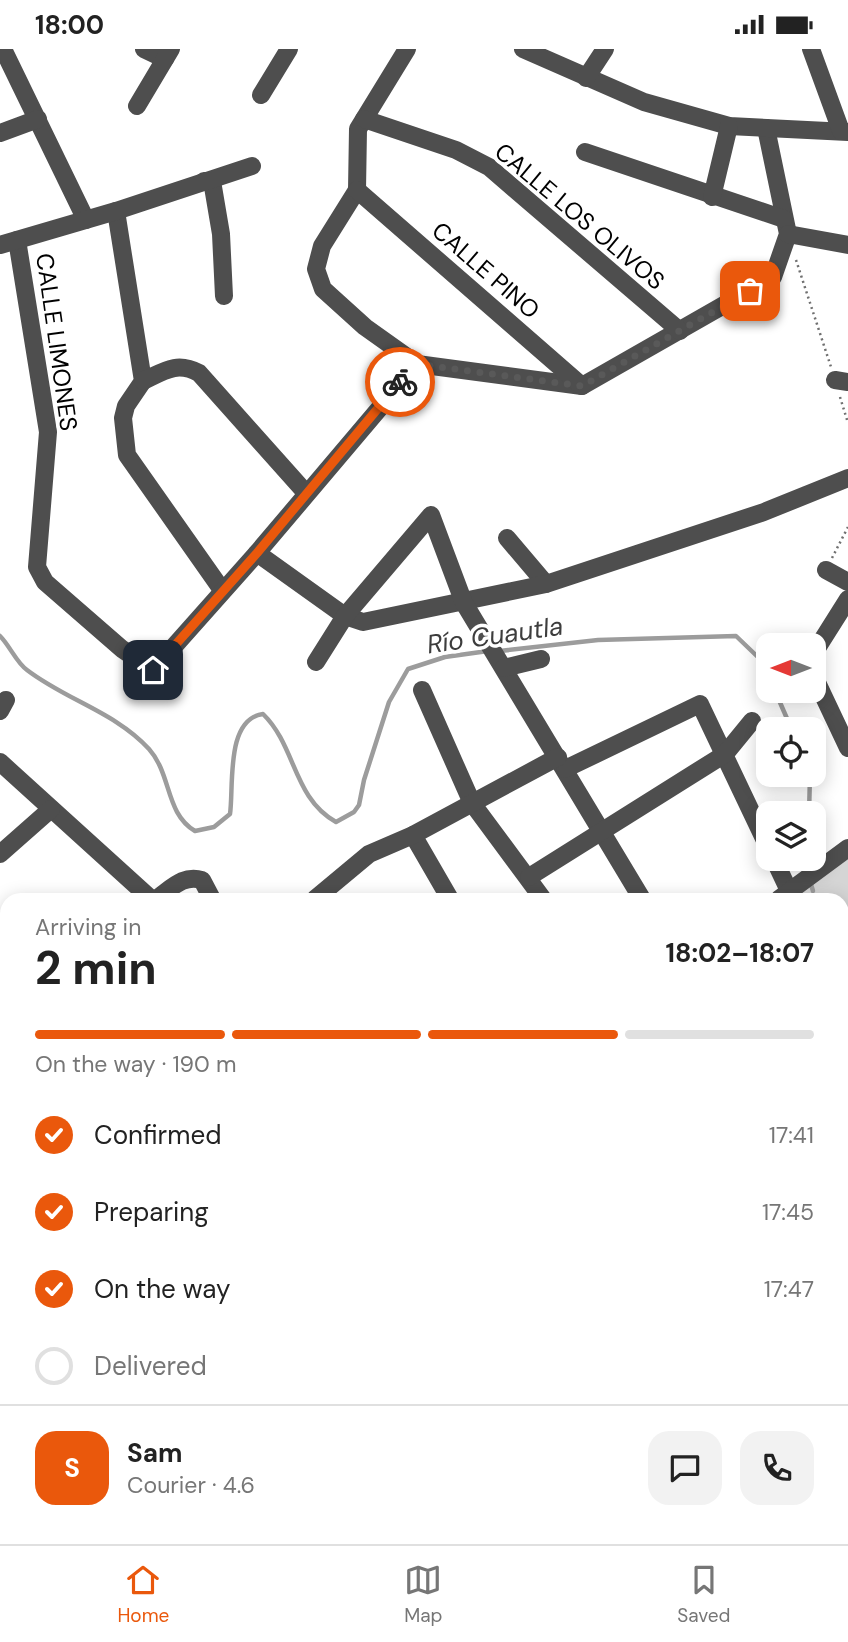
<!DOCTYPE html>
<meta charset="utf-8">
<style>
body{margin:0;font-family:"DM Sans",sans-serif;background:#f2f2f2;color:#222;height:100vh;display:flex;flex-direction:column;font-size:26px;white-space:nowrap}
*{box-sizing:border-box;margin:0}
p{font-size:23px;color:#767676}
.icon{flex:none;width:38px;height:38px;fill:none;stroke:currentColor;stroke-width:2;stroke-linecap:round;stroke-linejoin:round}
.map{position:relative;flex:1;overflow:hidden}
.sheet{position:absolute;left:0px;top:844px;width:849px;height:653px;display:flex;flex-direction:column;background:#fff;border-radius:21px 21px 0 0;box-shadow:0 4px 18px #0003}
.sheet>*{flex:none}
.needle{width:46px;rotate:270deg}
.fabs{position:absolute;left:756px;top:584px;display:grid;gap:14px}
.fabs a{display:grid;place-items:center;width:70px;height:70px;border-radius:14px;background:#fff;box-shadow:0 4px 18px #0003;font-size:35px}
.pin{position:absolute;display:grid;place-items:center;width:60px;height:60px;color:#fff;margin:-30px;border-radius:14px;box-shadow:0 4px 10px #0006}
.courier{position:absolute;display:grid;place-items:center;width:70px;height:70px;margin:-35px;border:5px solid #ea580c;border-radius:50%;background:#fff;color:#222;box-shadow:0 2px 9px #0007}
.head em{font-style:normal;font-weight:700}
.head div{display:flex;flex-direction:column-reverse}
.head{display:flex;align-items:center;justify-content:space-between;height:119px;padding:0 35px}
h1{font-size:46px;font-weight:700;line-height:52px}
.bar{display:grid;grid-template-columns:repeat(4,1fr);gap:10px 7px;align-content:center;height:84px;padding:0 35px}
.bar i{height:9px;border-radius:5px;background:#e0e0e0}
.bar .active{background:#ea580c}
.bar p{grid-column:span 4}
.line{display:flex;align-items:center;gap:18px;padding:0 35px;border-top:2px solid #e0e0e0}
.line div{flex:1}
.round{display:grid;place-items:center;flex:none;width:74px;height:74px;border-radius:21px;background:#f2f2f2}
ol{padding:0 35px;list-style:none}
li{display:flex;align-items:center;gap:21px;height:77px}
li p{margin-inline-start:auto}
li .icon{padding:7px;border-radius:50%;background:#ea580c;color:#fff;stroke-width:4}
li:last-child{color:#767676}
li i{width:38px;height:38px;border:4px solid #e0e0e0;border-radius:50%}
.status{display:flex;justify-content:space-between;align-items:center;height:49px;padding:0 35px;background:#fff;direction:ltr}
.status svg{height:19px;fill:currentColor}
.tabs{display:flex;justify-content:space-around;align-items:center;height:98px;border-top:2px solid #e0e0e0;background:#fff;font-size:19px;color:#767676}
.tabs a{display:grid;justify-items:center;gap:4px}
.tabs .active{color:#ea580c}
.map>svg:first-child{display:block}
</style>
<div class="status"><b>18:00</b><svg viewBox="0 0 49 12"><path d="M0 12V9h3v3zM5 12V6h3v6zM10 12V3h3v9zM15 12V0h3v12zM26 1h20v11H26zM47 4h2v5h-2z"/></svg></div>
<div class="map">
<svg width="848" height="1495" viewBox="0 0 848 1495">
<rect width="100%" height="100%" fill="#fff"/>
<g fill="#d5d5d5">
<polygon points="848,799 848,897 842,899 842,850 779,850"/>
<polygon points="7,1153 7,1231 0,1234 0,1157"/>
</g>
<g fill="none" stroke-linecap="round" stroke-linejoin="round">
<g stroke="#9c9c9c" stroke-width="4.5">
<path d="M0 587C10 597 16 613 27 621 66 651 115 663 149 700 172 726 165 764 195 782L214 778 230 765C234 738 225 670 263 665 296 697 293 749 336 773L354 763 359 756 364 731 389 653 408 620 445 608 488 602"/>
<polyline points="500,602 598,591 736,587 761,611 768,628"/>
<polyline points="775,642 792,681"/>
<polyline points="809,765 810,726"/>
<polyline points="808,823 808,810"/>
<polyline points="810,832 813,842"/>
</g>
<g stroke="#707070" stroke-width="2.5" stroke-dasharray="2 3.5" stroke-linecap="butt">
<polyline points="796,211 831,318"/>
<polyline points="840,348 848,374"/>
<polyline points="832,509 848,478"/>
</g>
<g stroke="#4e4e4e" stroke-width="18">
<polyline points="3,0 86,171"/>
<polyline points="144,0 165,10"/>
<polyline points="407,0 358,80 357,141 322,197 316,220 323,240 365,278 417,315 582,337 773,228 788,185 766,79"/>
<polyline points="523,0 644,53 729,77 848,83"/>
<polyline points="811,0 841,82"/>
<polyline points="586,29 605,0"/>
<polyline points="261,46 289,0"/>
<polyline points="137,57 171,0"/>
<polyline points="364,70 456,101 489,118 680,282"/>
<polyline points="0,84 38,70"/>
<polyline points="585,103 784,170"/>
<polyline points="204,132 212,132 221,185 224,247"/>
<polyline points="357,141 582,337"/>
<polyline points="712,148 729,77"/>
<polyline points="116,162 143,332 126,357 123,369 127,406 222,541"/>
<polyline points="788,185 848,196"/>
<polyline points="17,191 48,383 37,518 45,533 122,600 153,621 257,504 417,315"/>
<polyline points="0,196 116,162 252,117"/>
<polyline points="835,331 848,333"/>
<path d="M143 332C164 322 177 312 199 324L306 444"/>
<polyline points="507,489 546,535"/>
<polyline points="257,504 345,567 363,573 546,535 764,463 848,429"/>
<polyline points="826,521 848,533"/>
<polyline points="814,604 848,550"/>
<polyline points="316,613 345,567 431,466 464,554 642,850"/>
<polyline points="504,619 541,610"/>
<polyline points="814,627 848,699"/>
<polyline points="422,641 472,754 543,850"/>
<polyline points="0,662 6,651"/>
<polyline points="0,713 151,850"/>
<polyline points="565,720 700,655 768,798"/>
<polyline points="413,786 450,850"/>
<polyline points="0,805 51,760"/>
<polyline points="774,810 790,844"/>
<polyline points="529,828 725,705 752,672"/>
<path d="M156 850C171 840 183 825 202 831L212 850"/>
<polyline points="315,850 369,805 413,786 558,708"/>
<polyline points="779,850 848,799"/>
<polyline points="842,899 848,897"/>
<polyline points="0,975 7,969"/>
<polyline points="842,1022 848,1033"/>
<polyline points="0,1093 7,1088"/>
<polyline points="842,1195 848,1206"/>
<polyline points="842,1231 848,1223"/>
<polyline points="0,1233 7,1230"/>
<polyline points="842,1304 848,1307"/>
<polyline points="0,1322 7,1334"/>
<polyline points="842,1437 848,1440"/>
<polyline points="129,1489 136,1495"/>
<polyline points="306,1489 312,1495"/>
<polyline points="494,1489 507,1495"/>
<polyline points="779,1489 790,1495"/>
<polyline points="74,1495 78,1489"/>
<polyline points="432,1495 438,1489"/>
<polyline points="658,1495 659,1489"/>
<polyline points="704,1495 707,1489"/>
</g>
</g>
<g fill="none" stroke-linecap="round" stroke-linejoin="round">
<polyline stroke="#595959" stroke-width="7" stroke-dasharray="0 12.6" points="400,333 417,315 582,337 750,242"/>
<polyline stroke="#ea580c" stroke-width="9" points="153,621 257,504 400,333"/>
</g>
<g text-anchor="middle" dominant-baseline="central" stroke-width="7" stroke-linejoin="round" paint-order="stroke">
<g font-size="24" fill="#000" stroke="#fff">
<text transform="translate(580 167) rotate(40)">CALLE LOS OLIVOS</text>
<text transform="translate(486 221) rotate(41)">CALLE PINO</text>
<text transform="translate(57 293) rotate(82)">CALLE LIMONES</text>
</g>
<g font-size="26" font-style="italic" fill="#3d3d3d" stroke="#fff">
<text transform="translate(495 586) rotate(-8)">Río Cuautla</text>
</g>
</g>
</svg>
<div class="fabs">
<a><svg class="needle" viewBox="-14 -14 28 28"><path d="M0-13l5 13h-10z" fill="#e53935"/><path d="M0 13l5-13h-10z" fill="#767676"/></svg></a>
<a><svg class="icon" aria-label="locate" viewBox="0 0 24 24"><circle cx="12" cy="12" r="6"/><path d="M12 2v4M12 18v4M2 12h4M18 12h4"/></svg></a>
<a><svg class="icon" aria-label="layers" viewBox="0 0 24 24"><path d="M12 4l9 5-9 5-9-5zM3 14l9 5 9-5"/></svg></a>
</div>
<div class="pin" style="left:750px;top:242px;background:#ea580c"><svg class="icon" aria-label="bag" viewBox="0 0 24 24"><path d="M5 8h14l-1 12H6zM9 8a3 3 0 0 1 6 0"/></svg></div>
<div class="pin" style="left:153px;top:621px;background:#1f2937"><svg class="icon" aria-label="home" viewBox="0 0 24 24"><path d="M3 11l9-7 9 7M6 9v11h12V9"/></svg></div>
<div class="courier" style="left:400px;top:333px"><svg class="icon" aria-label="bike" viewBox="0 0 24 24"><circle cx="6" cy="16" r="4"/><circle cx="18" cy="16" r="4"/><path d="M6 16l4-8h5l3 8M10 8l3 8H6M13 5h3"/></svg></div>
<section class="sheet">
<div class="head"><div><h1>2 min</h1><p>Arriving in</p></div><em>18:02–18:07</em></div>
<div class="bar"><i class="active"></i><i class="active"></i><i class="active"></i><i></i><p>On the way · 190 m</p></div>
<ol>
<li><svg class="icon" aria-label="check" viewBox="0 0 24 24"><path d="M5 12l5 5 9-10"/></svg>Confirmed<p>17:41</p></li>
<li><svg class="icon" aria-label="check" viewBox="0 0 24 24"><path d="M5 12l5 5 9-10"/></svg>Preparing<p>17:45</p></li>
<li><svg class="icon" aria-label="check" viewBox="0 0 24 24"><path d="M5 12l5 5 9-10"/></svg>On the way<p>17:47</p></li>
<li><i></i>Delivered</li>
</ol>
<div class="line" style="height:126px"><b class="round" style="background:#ea580c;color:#fff">S</b><div><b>Sam</b><p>Courier · 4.6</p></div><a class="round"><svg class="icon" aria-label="chat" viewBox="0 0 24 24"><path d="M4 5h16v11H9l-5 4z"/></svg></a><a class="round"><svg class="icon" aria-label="phone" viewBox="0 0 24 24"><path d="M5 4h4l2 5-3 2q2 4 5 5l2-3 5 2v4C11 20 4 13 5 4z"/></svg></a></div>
</section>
</div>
<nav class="tabs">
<a class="active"><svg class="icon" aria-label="home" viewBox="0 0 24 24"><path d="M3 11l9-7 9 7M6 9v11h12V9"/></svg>Home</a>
<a><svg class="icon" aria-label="map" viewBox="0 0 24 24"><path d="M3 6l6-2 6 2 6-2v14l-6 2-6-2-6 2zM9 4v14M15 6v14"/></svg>Map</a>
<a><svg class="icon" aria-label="saved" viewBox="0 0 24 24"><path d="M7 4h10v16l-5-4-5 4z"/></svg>Saved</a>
</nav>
